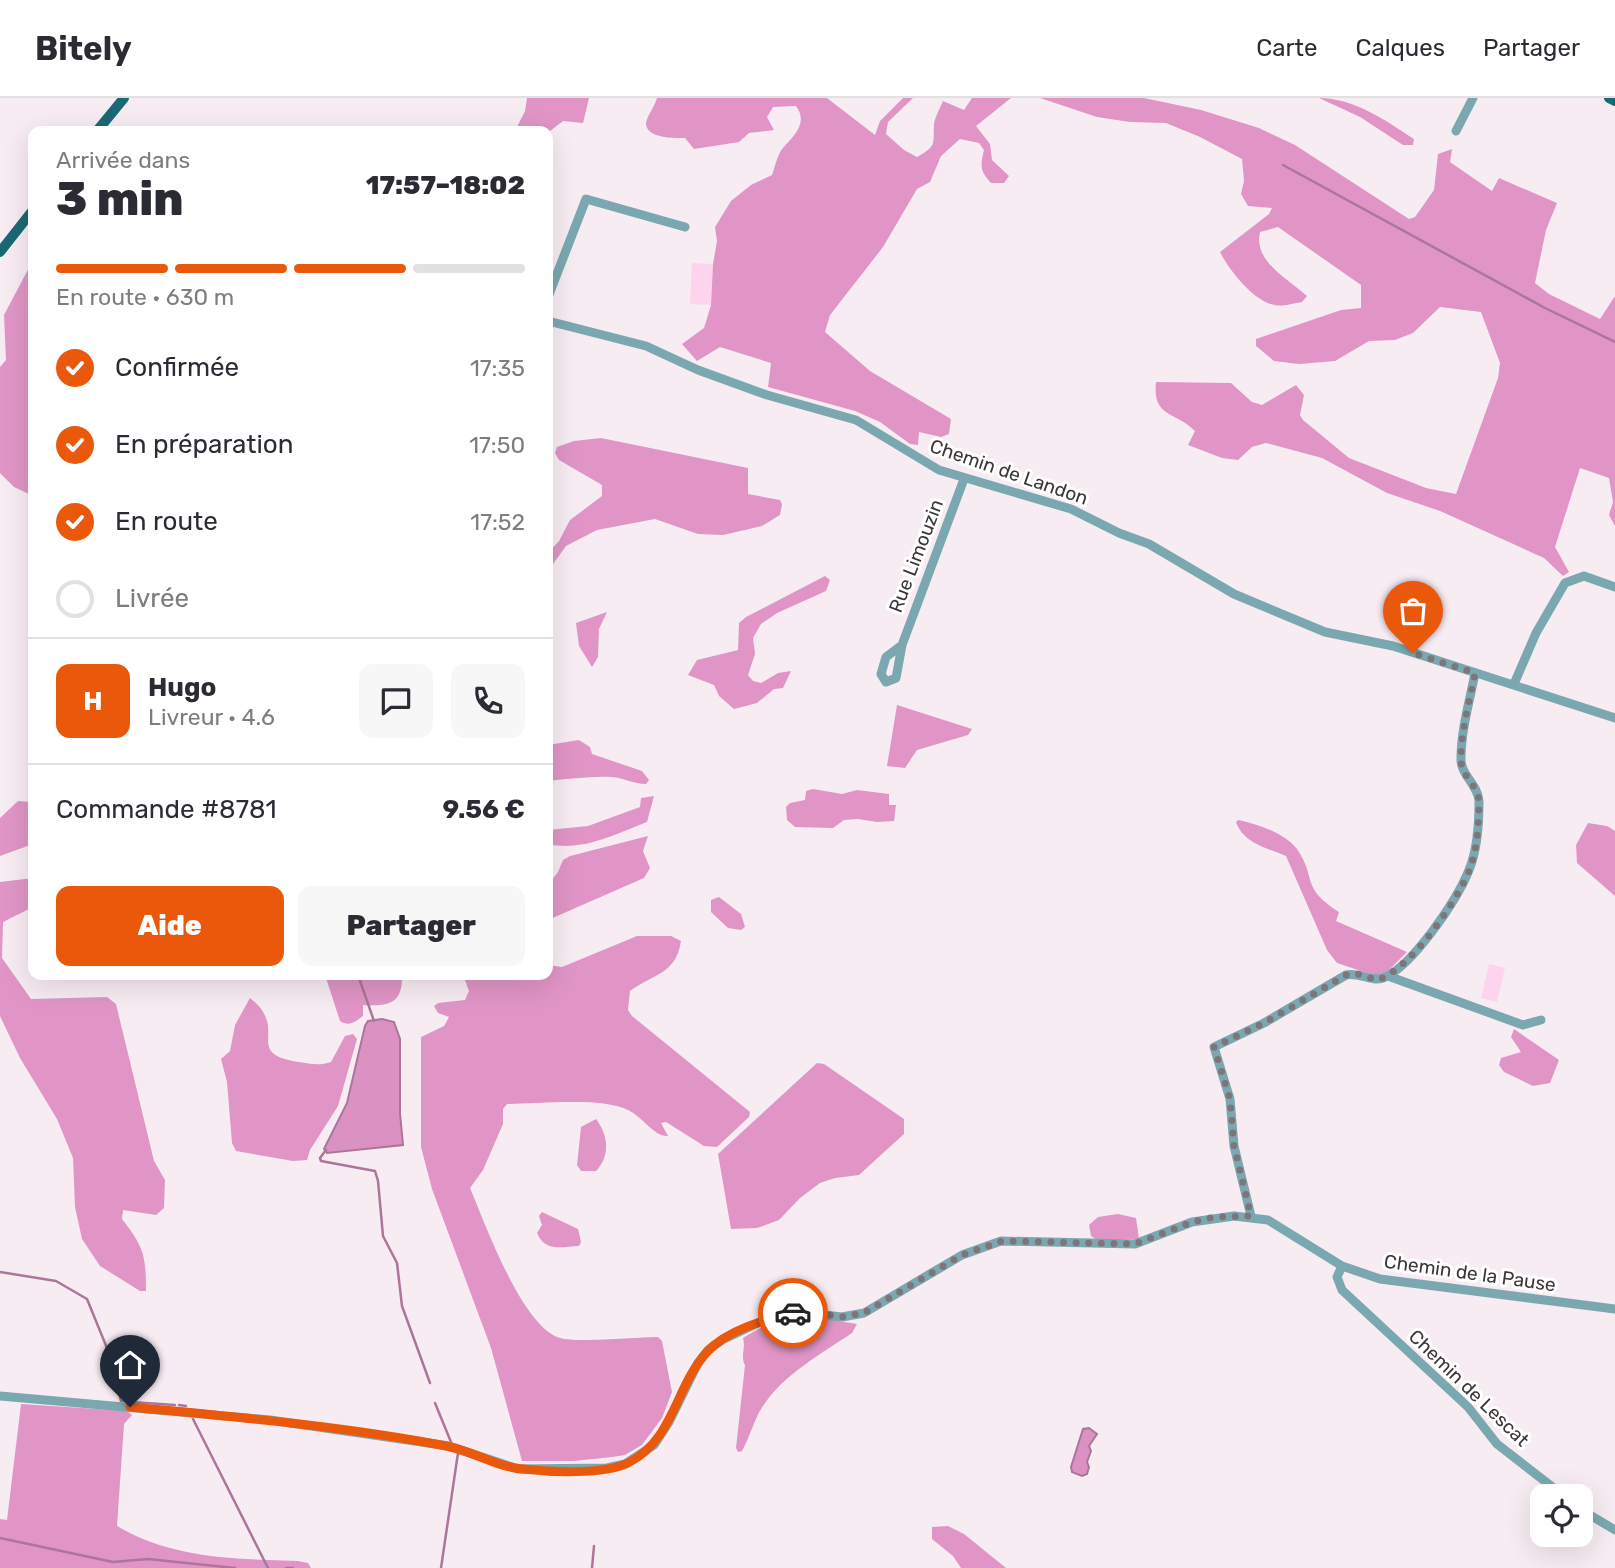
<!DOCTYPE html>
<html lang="fr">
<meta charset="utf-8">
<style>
body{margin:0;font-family:Rubik,sans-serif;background:#f7f7f7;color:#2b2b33;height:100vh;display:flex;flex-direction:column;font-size:26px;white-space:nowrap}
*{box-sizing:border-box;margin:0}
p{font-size:23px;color:#7c7c81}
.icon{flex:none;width:38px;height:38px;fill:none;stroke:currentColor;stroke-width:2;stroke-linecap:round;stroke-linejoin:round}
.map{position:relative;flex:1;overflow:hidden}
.sheet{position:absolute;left:28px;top:28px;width:525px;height:854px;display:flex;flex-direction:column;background:#fff;border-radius:14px;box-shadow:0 7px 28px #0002}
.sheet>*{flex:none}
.controls{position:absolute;left:1530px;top:1386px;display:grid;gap:14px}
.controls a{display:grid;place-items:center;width:63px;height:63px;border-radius:14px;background:#fff;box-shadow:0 7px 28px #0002;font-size:35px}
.pin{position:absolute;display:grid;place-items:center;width:60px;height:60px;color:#fff;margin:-72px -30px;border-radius:50% 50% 50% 0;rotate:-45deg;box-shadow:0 0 7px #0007}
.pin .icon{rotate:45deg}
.courier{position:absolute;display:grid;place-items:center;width:70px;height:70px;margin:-35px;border:5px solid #ea580c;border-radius:50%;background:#fff;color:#222;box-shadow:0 2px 9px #0007}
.overview em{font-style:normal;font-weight:800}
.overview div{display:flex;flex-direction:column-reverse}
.overview{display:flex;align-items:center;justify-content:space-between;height:119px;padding:0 28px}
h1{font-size:46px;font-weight:800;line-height:52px}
.bar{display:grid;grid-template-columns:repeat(4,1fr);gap:10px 7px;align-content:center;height:84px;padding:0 28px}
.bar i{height:9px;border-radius:5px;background:#e1e1e2}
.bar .selected{background:#ea580c}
.bar p{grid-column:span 4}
.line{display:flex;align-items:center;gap:18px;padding:0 28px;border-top:2px solid #e1e1e2}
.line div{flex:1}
.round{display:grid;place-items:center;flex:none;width:74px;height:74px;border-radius:14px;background:#f7f7f7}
ol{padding:0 28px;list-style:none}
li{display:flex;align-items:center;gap:21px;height:77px}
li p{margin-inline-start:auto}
li .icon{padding:7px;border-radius:50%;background:#ea580c;color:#fff;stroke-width:4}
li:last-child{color:#7c7c81}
li i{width:38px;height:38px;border:4px solid #e1e1e2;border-radius:50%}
.cta{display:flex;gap:14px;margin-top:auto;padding:14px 28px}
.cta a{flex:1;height:80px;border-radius:14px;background:#ea580c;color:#fff;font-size:28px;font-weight:800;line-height:80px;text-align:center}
.cta a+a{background:#f7f7f7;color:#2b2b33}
header{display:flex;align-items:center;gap:42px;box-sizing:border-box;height:98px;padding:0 35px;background:#fff;border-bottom:2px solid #e1e1e2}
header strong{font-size:33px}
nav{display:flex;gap:38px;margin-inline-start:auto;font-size:24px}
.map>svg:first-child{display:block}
</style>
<header>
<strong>Bitely</strong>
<nav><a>Carte</a><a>Calques</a><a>Partager</a></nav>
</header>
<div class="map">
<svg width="1615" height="1470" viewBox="0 0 1615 1470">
<rect width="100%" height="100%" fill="#f8ecf3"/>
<g fill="#fed3ee">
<polygon points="692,165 713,166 711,207 690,206"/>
<polygon points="1489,866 1505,870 1497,904 1481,900"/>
</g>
<g fill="#e095c6">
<polygon points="527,0 589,0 583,25 563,23 550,33 552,62 548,63 548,33 515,33 525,13"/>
<path d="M657 0H827L875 37 880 23 903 0H913L888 24 886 36 904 52 917 59C937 48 933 46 934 26 935 19 940 10 943 3L964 12 972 0H1011L976 28 990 46 992 62 1009 78 1004 85H991C980 73 980 68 984 52L979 45 960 41 941 58 930 84 917 91 883 149 830 217 825 234 870 273 951 321 949 336 941 339 919 334 918 347 910 346 880 324 855 313 768 289 771 265 720 249 697 263 682 246 704 230 711 207 713 166 717 143 715 129 731 103 751 87 772 77C775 69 777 58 782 51 793 38 809 26 796 8L773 9 767 19 774 32 749 35 739 44 694 51 685 40C675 40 646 41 646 25 647 18 655 8 657 0Z"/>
<path d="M1040 0H1144L1201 12 1259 30 1295 47 1409 121 1415 119 1434 92 1438 56 1452 51 1450 64 1492 93 1499 80 1557 105 1546 132 1535 185 1549 196 1600 221 1615 198V428L1609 417 1613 404 1609 380 1580 370 1555 449 1569 474 1563 478 1544 460 1440 413 1387 395 1322 360 1266 345 1252 349 1238 362 1222 360 1188 347 1195 333C1176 313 1152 320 1156 284L1231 285 1252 304 1262 307 1296 287 1304 297 1300 317 1303 322 1349 360 1426 390 1456 396 1498 280 1500 265 1481 214 1440 209 1413 235 1395 242 1369 243 1335 263 1299 266 1274 263 1256 248V241L1341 212 1361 210V187L1278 129 1260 134C1253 163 1287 180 1307 198L1302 204C1294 205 1283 209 1275 207 1254 204 1229 172 1220 154L1269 116 1272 110 1248 108 1241 96 1244 83 1242 61 1200 39 1166 25 1130 24 1097 19Z"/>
<path d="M1319 0C1354 0 1385 22 1414 41L1413 47H1403L1360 19Z"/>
<polygon points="33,162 33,398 14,389 0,375 0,269 6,262 4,217"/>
<polygon points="601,340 748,370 748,396 780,402 782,406 780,417 762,428 723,437 698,436 655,421 597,432 566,448 548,473 548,455 559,443 570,422 602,398 602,387 559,362 555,355 557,349 574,343"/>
<polygon points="825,478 830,482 826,493 777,515 761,526 753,540 755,556 748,577 753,583 761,585 778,575 791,573 783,590 774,591 757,605 734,611 719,598 714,587 688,577 697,562 738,552 739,525 746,519"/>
<polygon points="607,514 599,531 598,559 592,569 579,548 576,525"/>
<polygon points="897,607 972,631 968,637 917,652 905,670 887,668"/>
<path d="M579 642 590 649 592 656 642 673 649 682 646 686C634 686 624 680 612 679 591 678 569 681 548 683V647Z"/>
<polygon points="813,691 842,696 857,692 889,696 889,707 896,707 894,723 877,724 858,721 844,722 833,730 795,729 787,722 786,709 790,705 805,702 806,693"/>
<path d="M654 698 647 724C615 736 582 754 548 746V732L588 728 640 709 641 700Z"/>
<polygon points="18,703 33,704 33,746 0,758 0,720"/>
<path d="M1238 722C1257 726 1285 735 1297 751 1317 780 1300 789 1339 814L1336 823 1407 854 1387 874 1379 879 1337 865 1327 852 1286 758C1267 750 1243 745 1236 724Z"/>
<polygon points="1588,725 1607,728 1615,733 1615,798 1577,765 1576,747"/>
<polygon points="648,738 643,753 650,770 644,780 548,822 548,787 558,774 563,762 570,758"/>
<path d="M33 780V809L3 824 2 860 31 901 107 899 116 906 154 1063 165 1082 164 1110 156 1117 123 1112 122 1121C144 1149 146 1158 146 1193H140L100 1168 82 1141 75 1109 73 1060 57 1021 20 960 0 918V784Z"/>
<polygon points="719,799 741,816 745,829 741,832 728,830 711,814 711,802"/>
<path d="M637 838H671L681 843C676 876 655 875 630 893L628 912 632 918 750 1014 749 1019 717 1049 704 1048 666 1024 661 1025 668 1038C654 1039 643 1019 628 1012 601 999 540 1006 507 1006L503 1011V1026L483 1072 470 1090C485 1125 522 1229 560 1240 577 1245 637 1239 658 1239L662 1243 672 1294 662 1320 642 1347 625 1357 612 1359 574 1363H522L491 1250 432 1091 421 1049V939L444 928 449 919 438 915 434 908 438 905 465 902 469 893 463 877H548V867L562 869Z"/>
<path d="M325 877H366L377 882 399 877 402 880C402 908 385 908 363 907V918C355 924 349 929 340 923Z"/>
<path d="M250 900C291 932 241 955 299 964 311 966 319 968 331 964L345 938 353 936 357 941 338 1008 310 1052 307 1062 293 1063 236 1053 232 1045 227 984 221 961 230 953 235 927Z"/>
<polygon points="1514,931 1559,962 1550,985 1533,988 1504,974 1499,967 1501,960 1521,954 1511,939"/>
<polygon points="817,965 824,966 904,1021 904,1036 859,1077 835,1080 820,1085 800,1100 779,1122 757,1130 731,1131 718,1056"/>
<path d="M596 1021C608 1037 611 1057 596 1073H581L577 1067 581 1029Z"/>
<path d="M542 1114 578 1131 581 1144 579 1148C561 1149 545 1154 537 1135L542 1127 539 1118Z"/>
<polygon points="1118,1116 1136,1120 1139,1141 1097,1142 1091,1138 1089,1127 1098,1119"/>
<path d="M809 1218 857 1226 852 1235C821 1256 784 1276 763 1308 754 1321 750 1339 742 1353L738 1354 736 1350 745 1267C740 1259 746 1250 743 1240 764 1227 783 1219 809 1218Z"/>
<path d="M21 1306 127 1313 132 1317 124 1326 117 1428C173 1461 235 1461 298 1463L308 1465 311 1470H0V1421L7 1422Z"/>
<polygon points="948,1428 964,1436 1006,1470 961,1470 953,1458 932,1441 932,1429"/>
</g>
<g fill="#db91c2" stroke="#ab7699" stroke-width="2">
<polygon points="382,921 394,924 400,941 400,1015 403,1047 327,1055 324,1051 347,1005 365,928 368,923"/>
<polygon points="1089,1330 1097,1336 1089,1348 1091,1353 1087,1364 1089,1369 1087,1376 1082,1378 1072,1374 1071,1369 1083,1331"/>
</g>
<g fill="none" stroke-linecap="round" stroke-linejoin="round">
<g stroke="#ab7699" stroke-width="2.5">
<polyline points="1283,67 1545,210 1615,244"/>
<polyline points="358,877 374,923"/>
<polyline points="326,1052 320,1060 321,1063 375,1073 378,1083 383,1138 397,1165 402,1208 430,1285"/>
<polyline points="0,1174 56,1183 87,1201 109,1255 121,1303 125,1303"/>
<polyline points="131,1304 175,1307"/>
<polyline points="435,1305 451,1344"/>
<polyline points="179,1307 186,1308"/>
<polyline points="193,1321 268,1470"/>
<polyline points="0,1440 113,1464 148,1461 235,1470"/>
<polyline points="286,1470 293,1470"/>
<polyline points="441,1470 458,1355"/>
<polyline points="592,1470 594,1448"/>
</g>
<g stroke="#7ba8b0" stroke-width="9">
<polyline points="1456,33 1473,0"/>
<polyline points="548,199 586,101 685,129"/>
<polyline points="548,223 646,248 698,272 767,297 856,322 939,372 1071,411 1119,435 1149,446 1234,496 1325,534 1393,548 1615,620"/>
<polyline points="902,547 896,580 886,584 881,576 886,559 902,547 964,381"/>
<polyline points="1514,586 1536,535 1565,485 1584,478 1615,489"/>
<polyline points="1388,878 1523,927 1541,922"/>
<path d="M1251 1118 1234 1048 1230 1001 1214 949 1264 925 1346 877C1359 874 1371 884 1383 880 1412 869 1457 802 1469 772 1477 753 1479 724 1479 703 1478 686 1460 677 1461 660 1461 632 1470 602 1475 575"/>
<polyline points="1342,1168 1337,1179 1342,1192 1468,1309 1497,1346 1564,1398"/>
<polyline points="0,1298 270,1322 449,1348 518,1371 607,1370 625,1366 654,1347 669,1324 698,1265 708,1252 722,1242 764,1222 796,1214 842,1219 864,1215 962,1157 1001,1143 1135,1146 1192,1124 1234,1118 1268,1122 1342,1168 1380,1181 1615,1211"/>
<polyline points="1580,1411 1615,1432"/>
</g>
<g stroke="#196974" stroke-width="10">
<polyline points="1609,0 1615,3"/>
<polyline points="97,33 124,0"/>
<polyline points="0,154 33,112"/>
</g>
</g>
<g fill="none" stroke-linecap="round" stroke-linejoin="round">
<path stroke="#7c767a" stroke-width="7" stroke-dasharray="0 12.6" d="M793 1215 806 1213 842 1219 864 1215 962 1157 1002 1143 1135 1146 1192 1124 1214 1119 1251 1118 1234 1048 1230 1001 1214 949 1264 925 1346 877 1354 875 1377 882C1410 872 1456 805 1469 773 1477 754 1479 724 1479 704 1478 686 1460 678 1461 660 1461 632 1470 602 1475 575L1413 555"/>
<path stroke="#ea580c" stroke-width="9" d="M130 1309C235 1319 342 1328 446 1348 473 1353 496 1369 523 1371 550 1374 603 1377 628 1365 674 1342 675 1289 707 1254 727 1232 764 1222 793 1215"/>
</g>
<g text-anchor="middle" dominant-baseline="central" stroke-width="6" stroke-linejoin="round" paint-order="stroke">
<g font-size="19" fill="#3a3639" stroke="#fff">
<text transform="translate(1009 374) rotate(19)">Chemin de Landon</text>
<text transform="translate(916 458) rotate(-69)">Rue Limouzin</text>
<text transform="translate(1470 1175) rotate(8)">Chemin de la Pause</text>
<text transform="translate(1469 1290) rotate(44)">Chemin de Lescat</text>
</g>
</g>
</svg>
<div class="controls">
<a><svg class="icon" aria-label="locate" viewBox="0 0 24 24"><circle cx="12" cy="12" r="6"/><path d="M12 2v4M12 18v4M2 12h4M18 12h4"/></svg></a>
</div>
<div class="pin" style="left:1413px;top:555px;background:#ea580c"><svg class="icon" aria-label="bag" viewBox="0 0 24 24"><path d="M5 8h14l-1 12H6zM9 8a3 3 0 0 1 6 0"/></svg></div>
<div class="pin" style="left:130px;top:1309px;background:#1f2937"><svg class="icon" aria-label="home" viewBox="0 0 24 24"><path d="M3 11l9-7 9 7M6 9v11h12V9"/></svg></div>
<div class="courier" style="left:793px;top:1215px"><svg class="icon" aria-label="car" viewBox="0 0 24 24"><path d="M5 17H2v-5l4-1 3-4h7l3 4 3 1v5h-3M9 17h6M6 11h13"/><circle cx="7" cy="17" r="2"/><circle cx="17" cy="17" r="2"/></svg></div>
<section class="sheet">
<div class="overview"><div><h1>3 min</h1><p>Arrivée dans</p></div><em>17:57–18:02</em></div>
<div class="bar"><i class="selected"></i><i class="selected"></i><i class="selected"></i><i></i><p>En route · 630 m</p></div>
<ol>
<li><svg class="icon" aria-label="check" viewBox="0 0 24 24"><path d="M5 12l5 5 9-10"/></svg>Confirmée<p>17:35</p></li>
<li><svg class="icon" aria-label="check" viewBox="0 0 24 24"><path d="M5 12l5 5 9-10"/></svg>En préparation<p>17:50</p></li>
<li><svg class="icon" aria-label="check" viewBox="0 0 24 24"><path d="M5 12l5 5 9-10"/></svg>En route<p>17:52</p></li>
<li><i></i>Livrée</li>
</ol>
<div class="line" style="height:126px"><b class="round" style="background:#ea580c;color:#fff">H</b><div><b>Hugo</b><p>Livreur · 4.6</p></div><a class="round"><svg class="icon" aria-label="chat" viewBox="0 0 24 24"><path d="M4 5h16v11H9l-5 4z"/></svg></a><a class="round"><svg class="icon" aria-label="phone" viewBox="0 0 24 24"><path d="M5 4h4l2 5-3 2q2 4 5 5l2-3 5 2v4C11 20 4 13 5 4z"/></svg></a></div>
<div class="line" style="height:91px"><div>Commande #8781</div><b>9.56 €</b></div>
<div class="cta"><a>Aide</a><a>Partager</a></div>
</section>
</div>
